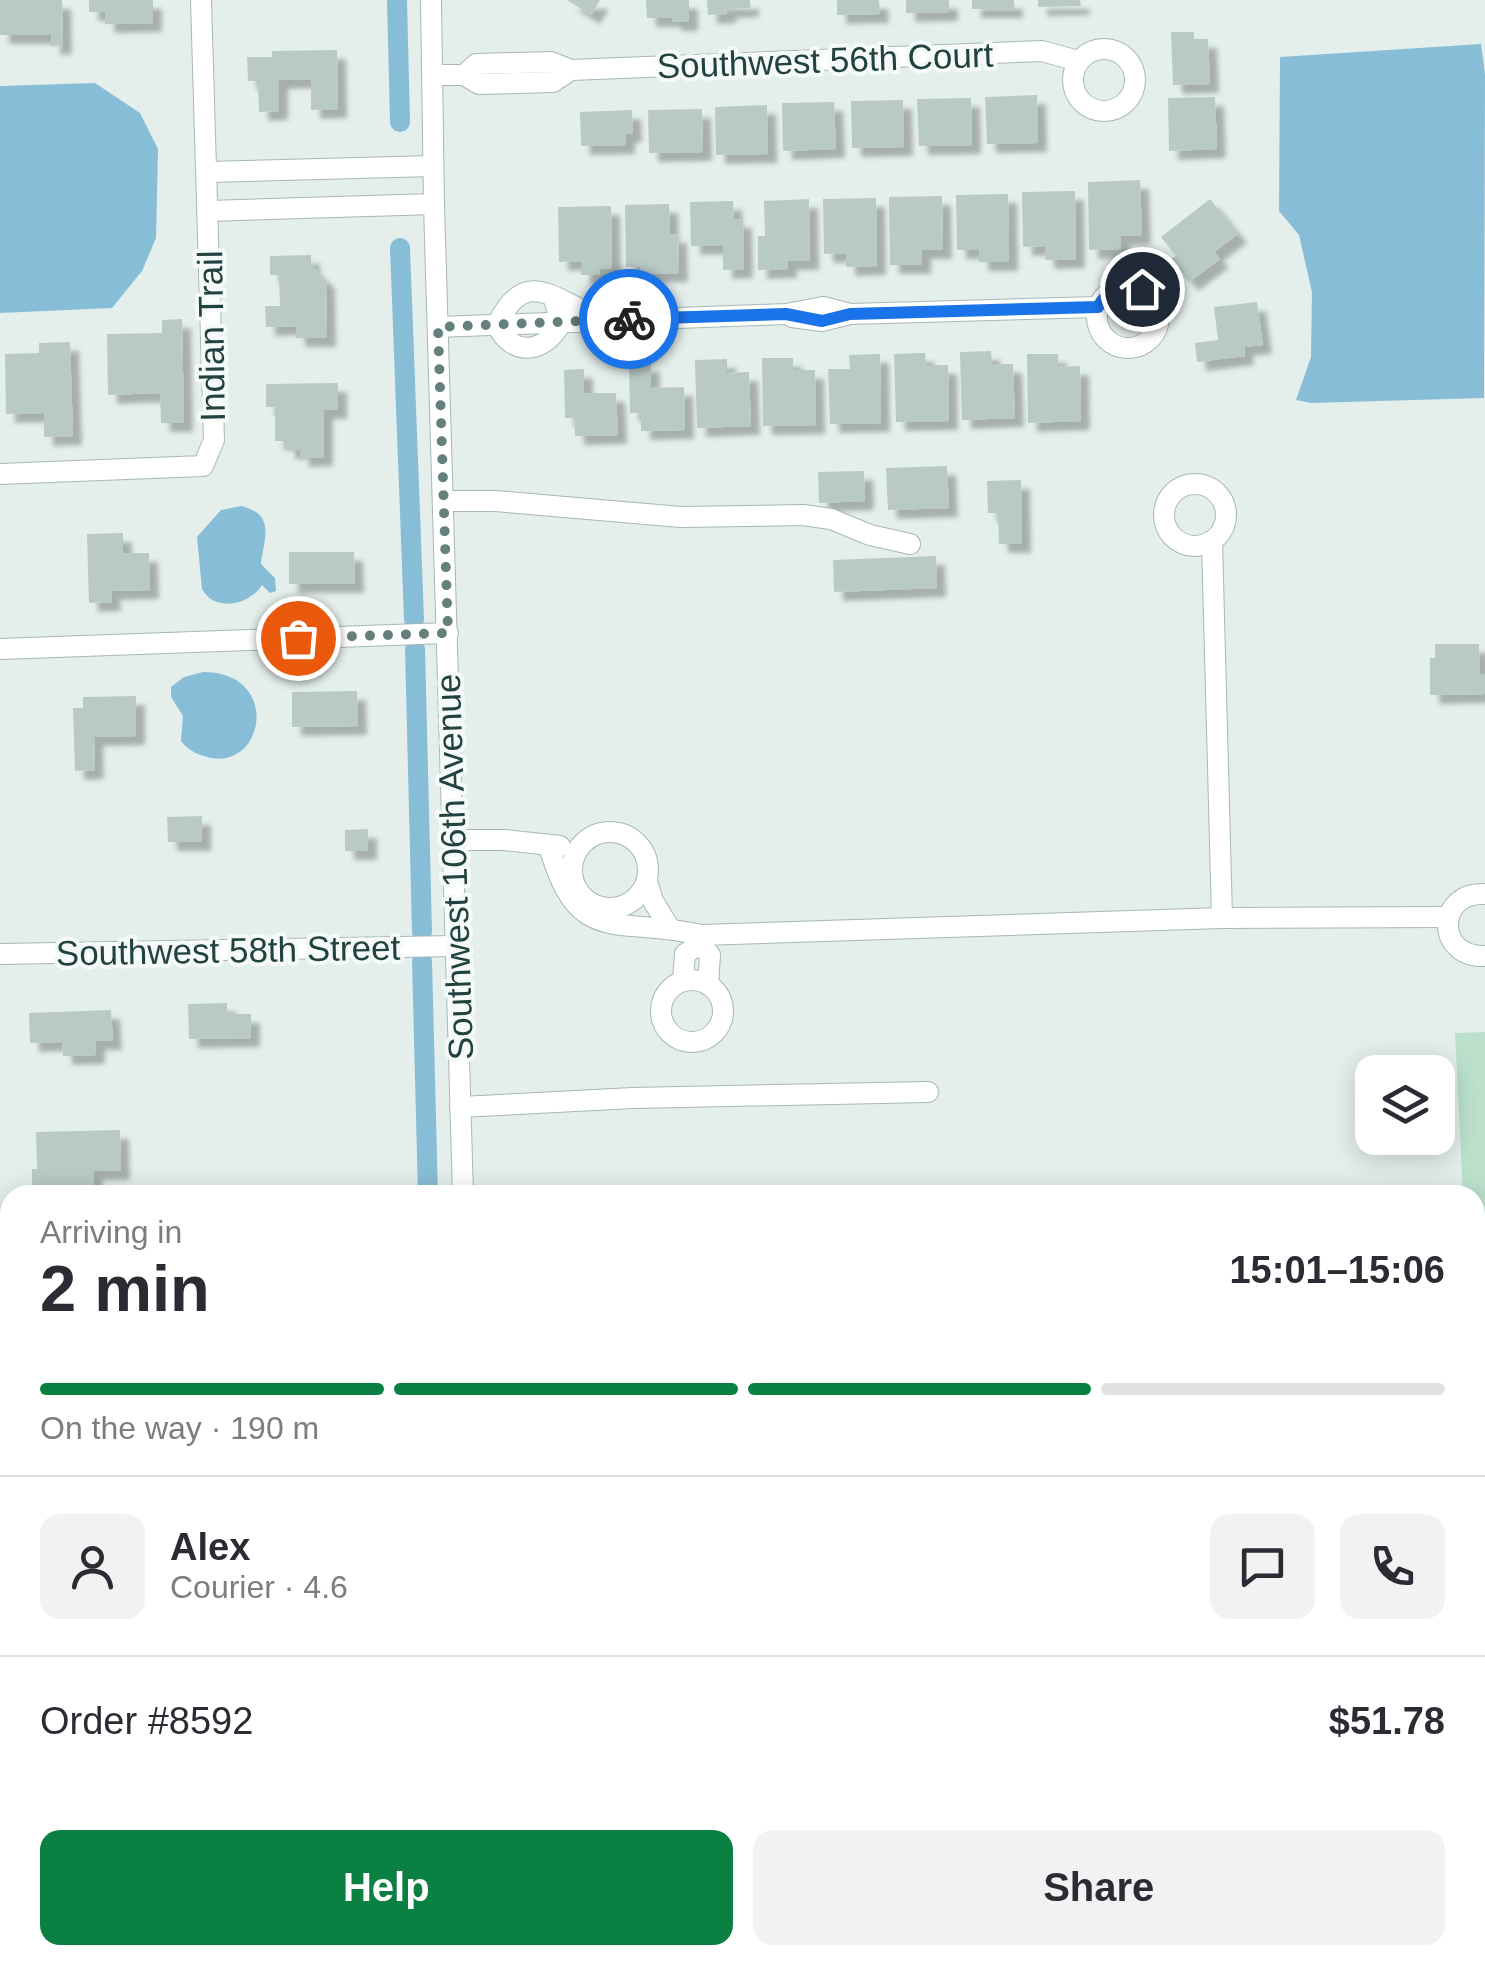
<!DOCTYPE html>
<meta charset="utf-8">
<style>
body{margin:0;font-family:Helvetica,sans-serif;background:#f2f2f3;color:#2b2b33;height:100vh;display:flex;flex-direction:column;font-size:38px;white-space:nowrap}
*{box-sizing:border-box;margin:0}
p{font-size:32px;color:#7c7c81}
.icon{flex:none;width:55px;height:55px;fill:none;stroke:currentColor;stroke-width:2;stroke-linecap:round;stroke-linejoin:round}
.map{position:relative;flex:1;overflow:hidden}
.panel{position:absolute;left:0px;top:1185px;width:1485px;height:780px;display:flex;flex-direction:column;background:#fff;border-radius:30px 30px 0 0;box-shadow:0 5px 25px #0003}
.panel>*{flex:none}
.fabs{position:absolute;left:1355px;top:1055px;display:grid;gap:20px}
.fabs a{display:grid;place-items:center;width:100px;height:100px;border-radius:20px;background:#fff;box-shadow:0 5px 25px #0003;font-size:50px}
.pin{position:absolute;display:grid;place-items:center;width:85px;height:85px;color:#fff;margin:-42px;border:5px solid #fff;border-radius:50%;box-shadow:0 2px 10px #0007}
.courier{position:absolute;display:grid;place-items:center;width:100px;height:100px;margin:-50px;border:8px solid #1a73e8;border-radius:50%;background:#fff;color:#222;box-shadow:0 2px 12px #0007}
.overview em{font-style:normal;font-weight:800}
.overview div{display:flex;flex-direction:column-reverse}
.overview{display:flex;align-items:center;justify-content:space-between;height:170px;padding:0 40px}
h1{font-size:65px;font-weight:800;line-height:75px}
.bar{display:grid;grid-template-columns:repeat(4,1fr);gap:15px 10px;align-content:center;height:120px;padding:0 40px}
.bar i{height:12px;border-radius:8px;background:#e1e1e2}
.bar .selected{background:#0b8043}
.bar p{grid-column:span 4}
.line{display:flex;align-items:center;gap:25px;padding:0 40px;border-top:2px solid #e1e1e2}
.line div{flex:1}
.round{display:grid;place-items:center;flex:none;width:105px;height:105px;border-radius:20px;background:#f2f2f3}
.action{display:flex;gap:20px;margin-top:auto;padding:20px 40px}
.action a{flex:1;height:115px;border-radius:20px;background:#0b8043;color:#fff;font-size:40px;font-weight:800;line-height:115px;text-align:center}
.action a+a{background:#f2f2f3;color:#2b2b33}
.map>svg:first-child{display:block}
</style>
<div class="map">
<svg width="1485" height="1965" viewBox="0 0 1485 1965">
<defs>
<filter id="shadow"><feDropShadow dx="9" dy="9" stdDeviation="2.5" flood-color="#0004"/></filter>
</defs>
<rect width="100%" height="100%" fill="#e4efec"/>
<g fill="#bbe1cc">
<polygon points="1485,1032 1485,1280 1475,1280 1475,1195 1463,1195 1455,1033"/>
<polygon points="1485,1723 1485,1965 693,1965 720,1955 1475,1955 1475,1724"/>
</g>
<g fill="#88bdd7">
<polygon points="1481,44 1485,74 1484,398 1311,403 1296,400 1311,357 1312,292 1299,235 1279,211 1280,57"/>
<polygon points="95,83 140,113 158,149 156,238 142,271 112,308 0,313 0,86"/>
<path d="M241 506C276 514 264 538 261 564L275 578 276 591 270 593 262 585C249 606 214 612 202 589L197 537 221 510Z"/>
<path d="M203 672C283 672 264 773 207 757 196 754 188 750 181 741L183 716 171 697V687L184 677Z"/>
<rect x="307" y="1955" width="128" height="10"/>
</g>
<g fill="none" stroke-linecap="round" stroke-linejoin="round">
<g stroke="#88bdd7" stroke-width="20">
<polyline points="397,0 400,122"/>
<polyline points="400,248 414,619"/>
<polyline points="415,649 422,932"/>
<polyline points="422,961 428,1195"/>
</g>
</g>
<g fill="#b9cac5" filter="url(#shadow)">
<polygon points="0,0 62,0 63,45 51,46 51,35 0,35"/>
<polygon points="89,0 153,0 153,23 105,24 105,12 89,12"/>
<polygon points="567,0 600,0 591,15"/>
<polygon points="646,0 689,0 689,22 672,22 672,18 647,18"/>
<polygon points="707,0 750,0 750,8 727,9 727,14 708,15"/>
<polygon points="837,0 879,0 880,14 837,15"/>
<polygon points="906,0 949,0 949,12 906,13"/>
<rect x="972" y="0" width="42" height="9"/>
<polygon points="1038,0 1080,0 1081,6 1038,7"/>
<polygon points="1171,32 1194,32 1194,39 1208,39 1210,84 1173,85"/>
<polygon points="337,50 338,109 311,110 311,79 279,80 279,111 259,112 258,81 248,81 247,57 272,57 272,51"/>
<polygon points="1037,95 1038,143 987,144 985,97"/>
<polygon points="1215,97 1217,149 1169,151 1168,98"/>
<polygon points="971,98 972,145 919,146 917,99"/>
<polygon points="903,100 904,147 852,148 851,101"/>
<polygon points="834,102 836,149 783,151 782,103"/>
<polygon points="767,105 768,154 716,155 715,107"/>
<polygon points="702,109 703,152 649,153 648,110"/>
<polygon points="632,110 633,133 626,134 626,145 581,146 580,112"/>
<polygon points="1140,180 1142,235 1120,236 1121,249 1089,250 1088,182"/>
<polygon points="1075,191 1076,259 1045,260 1045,246 1023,247 1022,192"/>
<polygon points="1008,194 1009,262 979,262 979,250 957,250 956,195"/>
<polygon points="942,196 943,250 922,250 922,265 890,265 889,197"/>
<polygon points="876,198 877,266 846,267 846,253 824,254 823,199"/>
<polygon points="809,199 810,261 788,261 788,269 758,270 758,236 765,236 764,201"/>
<polygon points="1210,199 1238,234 1214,252 1220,259 1189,282 1171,259 1176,256 1161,237"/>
<polygon points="733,201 734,219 743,219 744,269 723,270 723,245 691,246 690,202"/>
<polygon points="669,204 670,234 678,234 679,273 641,274 640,267 626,267 625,205"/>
<polygon points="611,206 612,268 600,269 600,275 581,275 581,261 559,262 558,207"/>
<polygon points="311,255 311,265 326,280 327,338 296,338 296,326 266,327 265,306 280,306 279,275 270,275 270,256"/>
<polygon points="1257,302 1263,345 1244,347 1245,356 1197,362 1195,343 1218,340 1214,307"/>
<polygon points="182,319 184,423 161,423 160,393 108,395 107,334 162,333 162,320"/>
<polygon points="70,342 73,436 44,437 44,413 6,414 5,354 39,353 39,343"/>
<polygon points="991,351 992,364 1013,364 1015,418 962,420 960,352"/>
<polygon points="925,353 926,365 948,365 949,421 896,422 894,354"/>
<polygon points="880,354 881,423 830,424 828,369 850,369 849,355"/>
<polygon points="1027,354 1058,354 1058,367 1080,366 1081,421 1028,423"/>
<polygon points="762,358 793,358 793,370 815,370 816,425 763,426"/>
<polygon points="727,359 727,373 749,372 751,426 697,428 695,360"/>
<polygon points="651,363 651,388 684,387 685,430 641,431 641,413 630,413 629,364"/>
<polygon points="584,369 584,393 616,393 618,435 575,436 574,418 565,418 564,370"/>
<polygon points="338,383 338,410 324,410 324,457 300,458 300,450 286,450 286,441 275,441 275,407 266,407 266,384"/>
<polygon points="947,466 949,508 888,510 886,468"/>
<polygon points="864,471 865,501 819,503 818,472"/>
<polygon points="1021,480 1022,544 999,544 998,513 988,513 987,481"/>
<polygon points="123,533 123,553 149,553 150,590 111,591 112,602 89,603 87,534"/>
<polygon points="289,552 354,552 355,584 289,584"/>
<polygon points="936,556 937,588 834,592 833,560"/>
<polygon points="1435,644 1479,644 1480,674 1485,674 1485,694 1430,695 1430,658 1435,658"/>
<polygon points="357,691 358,726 292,727 292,692"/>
<polygon points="136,696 136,736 94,737 95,770 75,771 73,708 83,708 83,697"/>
<polygon points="202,816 202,842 168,842 167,817"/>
<polygon points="368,829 368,851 345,851 345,830"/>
<polygon points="227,1003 227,1014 251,1014 251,1038 189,1039 188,1004"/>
<polygon points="111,1010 113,1041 96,1041 96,1055 63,1056 62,1042 30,1043 29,1013"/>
<polygon points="120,1130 121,1171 94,1171 94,1185 88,1185 88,1195 66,1195 66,1186 51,1186 51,1191 32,1191 32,1169 37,1169 36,1132"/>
<polygon points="10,1594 10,1645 0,1645 0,1595"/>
<polygon points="0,1804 6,1804 8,1860 0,1860"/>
<polygon points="11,1955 62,1955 63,1965 12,1965"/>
<polygon points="72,1955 120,1955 120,1965 73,1965"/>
<polygon points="214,1955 274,1955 275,1965 215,1965"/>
</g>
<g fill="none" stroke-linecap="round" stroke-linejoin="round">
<defs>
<g id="minor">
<polyline points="431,0 434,204 463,1195"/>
<circle cx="1104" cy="80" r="31"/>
<polyline points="432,75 464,75 479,84 553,82 571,70"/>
<polyline points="464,75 476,64 551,62 571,70 1042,51 1078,61"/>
<polyline points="208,172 433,166"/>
<polyline points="209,211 434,204"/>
<circle cx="1128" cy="317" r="31"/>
<path d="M553 296 561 323C546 352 513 359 497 325 526 264 554 301 598 317"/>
<polyline points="792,317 822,321 850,314 1098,307"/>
<polyline points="438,327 786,314 823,307 850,314"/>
<polyline points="0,474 203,466 214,440 201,0"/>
<circle cx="1195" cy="515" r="31"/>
<polyline points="443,501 495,501 681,517 803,515 831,519 870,535 910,544"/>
<polyline points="1212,541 1222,918"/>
<polyline points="0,649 448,633"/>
<circle cx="610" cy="870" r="38"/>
<polyline points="453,840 504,840 560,846"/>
<path d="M549 846C578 949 616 915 701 935L1222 918 1449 917"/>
<polyline points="647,881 653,901 669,927"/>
<path d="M1485 894C1436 891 1435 958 1485 956"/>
<polyline points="700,944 710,955 708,985"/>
<polyline points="0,954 456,946"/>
<circle cx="692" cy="1011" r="31"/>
<polyline points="683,981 685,954 700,944 701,935"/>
<polyline points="460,1107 633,1098 928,1092"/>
<polyline points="0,1264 10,1264"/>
<polyline points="1475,1388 1485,1330"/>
<polyline points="1475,1408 1481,1648 1475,1662"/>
<polyline points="0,1901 10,1901"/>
<polyline points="1475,1936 1485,1935"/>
<polyline points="161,1955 161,1965"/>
<polyline points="490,1955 490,1965"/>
<polyline points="515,1955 515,1965"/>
<polyline points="584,1955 584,1965"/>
<polyline points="1337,1955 1340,1965"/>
<polyline points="736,1965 759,1960 909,1955"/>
</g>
<g id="major">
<polyline points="1475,1648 1485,1648"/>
<polyline points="1475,1681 1485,1681"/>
<polyline points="0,1693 10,1693"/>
<polyline points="0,1728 10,1727"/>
</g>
</defs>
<use href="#minor" stroke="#a6b8b5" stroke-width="22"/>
<use href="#major" stroke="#c1cac9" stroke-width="28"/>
<use href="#minor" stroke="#fff" stroke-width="20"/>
<use href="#major" stroke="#65a7a2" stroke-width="25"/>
</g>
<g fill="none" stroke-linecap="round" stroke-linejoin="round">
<polyline stroke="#657f7c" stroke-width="10" stroke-dasharray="0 18" points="298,638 448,633 438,327 629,319"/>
<path stroke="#1a73e8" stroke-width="12" d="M629 319 786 314 822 321 850 314 1098 307C1108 289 1122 284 1142 289"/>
</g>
<g text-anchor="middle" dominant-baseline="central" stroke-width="8" stroke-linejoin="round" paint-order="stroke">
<g font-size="35" fill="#21423f" stroke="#f5faf9">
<text transform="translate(825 60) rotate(-2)">Southwest 56th Court</text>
<text transform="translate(211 336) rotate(-91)">Indian Trail</text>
<text transform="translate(454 867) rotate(-92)">Southwest 106th Avenue</text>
<text transform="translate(228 950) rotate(-1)">Southwest 58th Street</text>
</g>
</g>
</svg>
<div class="fabs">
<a><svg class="icon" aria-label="layers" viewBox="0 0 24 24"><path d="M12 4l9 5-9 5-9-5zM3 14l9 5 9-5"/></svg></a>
</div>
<div class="pin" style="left:298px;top:638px;background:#ea580c"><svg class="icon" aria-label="bag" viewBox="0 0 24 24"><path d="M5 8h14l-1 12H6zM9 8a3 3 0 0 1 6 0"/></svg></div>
<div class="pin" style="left:1142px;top:289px;background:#1f2937"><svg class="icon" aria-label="home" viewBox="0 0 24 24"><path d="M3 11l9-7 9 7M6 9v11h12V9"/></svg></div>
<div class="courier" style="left:629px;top:319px"><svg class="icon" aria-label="bike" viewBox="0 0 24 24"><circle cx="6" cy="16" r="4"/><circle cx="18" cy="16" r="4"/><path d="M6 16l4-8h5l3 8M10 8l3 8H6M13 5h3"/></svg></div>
<section class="panel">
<div class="overview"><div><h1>2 min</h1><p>Arriving in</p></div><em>15:01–15:06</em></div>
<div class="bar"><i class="selected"></i><i class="selected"></i><i class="selected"></i><i></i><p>On the way · 190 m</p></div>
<div class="line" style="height:180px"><a class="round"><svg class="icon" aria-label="person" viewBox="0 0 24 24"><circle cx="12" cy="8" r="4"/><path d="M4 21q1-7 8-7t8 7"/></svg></a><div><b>Alex</b><p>Courier · 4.6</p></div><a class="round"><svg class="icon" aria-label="chat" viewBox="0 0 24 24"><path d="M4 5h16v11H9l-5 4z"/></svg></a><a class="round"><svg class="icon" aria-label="phone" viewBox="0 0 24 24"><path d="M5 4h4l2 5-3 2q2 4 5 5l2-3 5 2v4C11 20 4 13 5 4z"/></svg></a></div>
<div class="line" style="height:130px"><div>Order #8592</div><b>$51.78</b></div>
<div class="action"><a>Help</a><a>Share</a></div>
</section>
</div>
